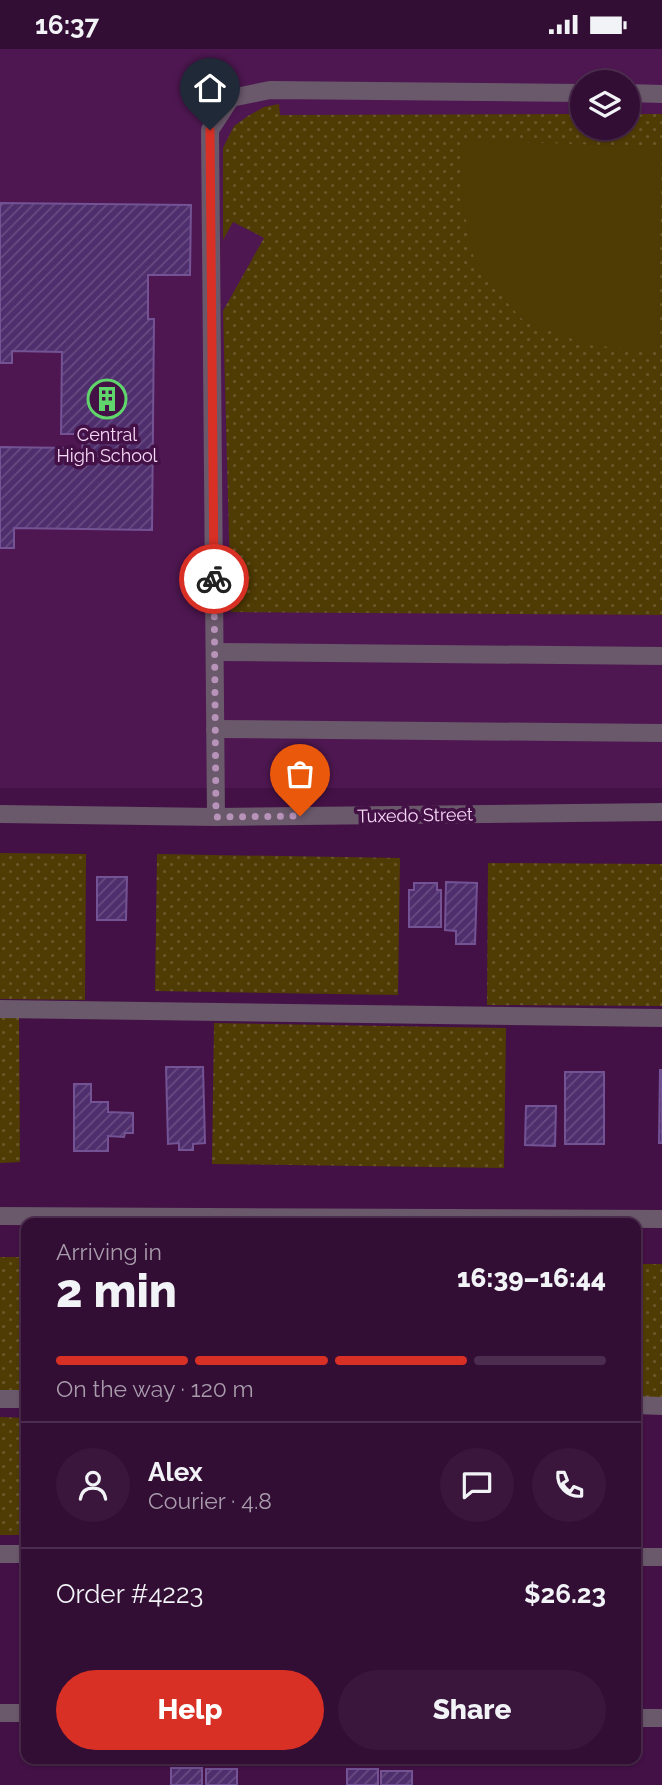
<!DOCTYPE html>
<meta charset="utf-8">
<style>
body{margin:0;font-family:Raleway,sans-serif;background:#3a163c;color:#f1f3f6;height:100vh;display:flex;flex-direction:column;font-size:26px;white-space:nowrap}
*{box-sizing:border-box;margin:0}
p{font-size:23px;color:#a89cac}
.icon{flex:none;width:38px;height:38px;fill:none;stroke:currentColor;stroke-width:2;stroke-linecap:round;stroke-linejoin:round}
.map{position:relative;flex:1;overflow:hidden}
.sheet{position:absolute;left:21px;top:1169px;width:620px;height:546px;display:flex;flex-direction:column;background:#320d34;border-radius:14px;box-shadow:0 2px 5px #0004,0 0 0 2px #4d2d4f}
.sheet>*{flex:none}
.buttons{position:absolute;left:570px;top:21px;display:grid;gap:14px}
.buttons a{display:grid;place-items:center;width:70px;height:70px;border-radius:50%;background:#320d34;box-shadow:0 2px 5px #0004,0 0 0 2px #4d2d4f;font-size:35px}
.pin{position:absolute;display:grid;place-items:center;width:60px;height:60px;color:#fff;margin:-72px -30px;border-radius:50% 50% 50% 0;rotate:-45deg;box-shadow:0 0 7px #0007}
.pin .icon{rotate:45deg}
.courier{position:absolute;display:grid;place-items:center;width:70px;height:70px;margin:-35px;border:5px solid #d93025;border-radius:50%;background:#fff;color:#222;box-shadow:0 2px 9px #0007}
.headline em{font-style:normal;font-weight:800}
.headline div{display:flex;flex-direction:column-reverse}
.headline{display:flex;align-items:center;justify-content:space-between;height:119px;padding:0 35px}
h1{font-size:46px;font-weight:800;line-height:52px}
.bar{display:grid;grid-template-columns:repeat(4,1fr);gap:10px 7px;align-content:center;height:84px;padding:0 35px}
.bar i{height:9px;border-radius:5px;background:#4d2d4f}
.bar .on{background:#d93025}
.bar p{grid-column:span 4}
.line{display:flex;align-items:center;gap:18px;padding:0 35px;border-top:2px solid #4d2d4f}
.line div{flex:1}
.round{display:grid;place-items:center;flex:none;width:74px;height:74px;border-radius:37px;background:#3a163c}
.action{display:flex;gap:14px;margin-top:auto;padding:14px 35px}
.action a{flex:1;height:80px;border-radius:42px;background:#d93025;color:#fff;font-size:28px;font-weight:800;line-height:80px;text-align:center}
.action a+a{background:#3a163c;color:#f1f3f6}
.status{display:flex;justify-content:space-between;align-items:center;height:49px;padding:0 35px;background:#320d34;direction:ltr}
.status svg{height:19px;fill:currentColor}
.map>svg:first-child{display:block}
</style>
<div class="status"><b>16:37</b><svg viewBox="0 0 49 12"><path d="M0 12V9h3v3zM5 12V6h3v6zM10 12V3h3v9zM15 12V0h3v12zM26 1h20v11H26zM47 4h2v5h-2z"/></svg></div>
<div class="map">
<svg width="662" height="1736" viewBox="0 0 662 1736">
<defs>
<pattern id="grass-dots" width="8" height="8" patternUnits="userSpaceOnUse" patternTransform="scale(1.75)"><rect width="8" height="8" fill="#4f3b04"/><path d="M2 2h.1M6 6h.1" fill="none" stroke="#695729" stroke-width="1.8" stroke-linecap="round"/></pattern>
<pattern id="building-hatch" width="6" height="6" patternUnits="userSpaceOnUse" patternTransform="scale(1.75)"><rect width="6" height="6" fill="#4e2e6c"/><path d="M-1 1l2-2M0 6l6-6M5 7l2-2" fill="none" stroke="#684c82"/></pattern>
</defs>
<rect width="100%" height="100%" fill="#431145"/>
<path fill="#4e1751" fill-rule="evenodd" d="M0 0H662V739H0ZM583 33H628V79H583Z"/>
<g fill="url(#grass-dots)">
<polygon points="279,55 280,66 583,65 583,79 628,79 628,65 662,65 662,566 231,563 223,262 264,189 233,173 223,191 223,99 234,77 248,67 264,58"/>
<polygon points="0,804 86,805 85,951 0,950"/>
<polygon points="157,805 400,809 398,946 155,942"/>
<polygon points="488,814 662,815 662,957 487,956"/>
<polygon points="0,969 19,969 20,1113 0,1114"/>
<polygon points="214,974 506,979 504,1119 212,1115"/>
<rect x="0" y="1208" width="26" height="134"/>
<rect x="635" y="1215" width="27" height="135"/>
<polygon points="0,1368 26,1369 26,1486 0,1486"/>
</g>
<polygon fill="#4f3b04" points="460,91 662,98 658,302 588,296 522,270 476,219 463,156"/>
<g fill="url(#building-hatch)" stroke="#735394" stroke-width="2">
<polygon points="0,154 191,156 190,226 148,226 148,270 154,270 152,481 14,479 14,499 0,499 0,398 72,399 72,407 82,407 83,385 61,385 62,303 12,302 12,314 0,314"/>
<polygon points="97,828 127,828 126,871 97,871"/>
<polygon points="446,833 477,834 475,895 456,895 456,882 445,881"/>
<polygon points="414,834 437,834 437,841 441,841 441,878 409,878 409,841 414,841"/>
<polygon points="166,1018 203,1018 205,1094 193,1095 193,1101 179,1101 179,1094 168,1095"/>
<polygon points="660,1021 662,1021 662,1094 659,1094"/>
<rect x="565" y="1023" width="39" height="72"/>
<polygon points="74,1035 91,1035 91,1053 108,1053 108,1063 133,1064 133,1084 125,1084 124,1088 108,1087 108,1102 74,1102"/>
<polygon points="526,1057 556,1057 555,1097 525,1096"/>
<rect x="171" y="1719" width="31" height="17"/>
<rect x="206" y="1720" width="31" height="16"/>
<rect x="347" y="1720" width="31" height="16"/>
<rect x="381" y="1722" width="31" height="14"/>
</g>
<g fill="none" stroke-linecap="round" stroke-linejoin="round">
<g stroke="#6a586b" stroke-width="18">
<polyline points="628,44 662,45"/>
<polyline points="215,603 662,607"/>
<polyline points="215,680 662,684"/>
<polyline points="0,765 216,768 662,763"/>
<polyline points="216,768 210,81 231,49 270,41 583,44"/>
<polyline points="0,960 662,969"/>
<polyline points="0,1167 662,1170"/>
<polyline points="0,1350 26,1350"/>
<polyline points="635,1356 662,1357"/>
<polyline points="0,1505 26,1505"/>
<polyline points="635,1508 662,1508"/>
<polyline points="0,1664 26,1664"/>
<polyline points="635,1669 662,1669"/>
</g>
</g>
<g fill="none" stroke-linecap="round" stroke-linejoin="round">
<polyline stroke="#b792b9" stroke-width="7" stroke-dasharray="0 12.6" points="214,530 216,768 300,767"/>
<polyline stroke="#d93025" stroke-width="9" points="210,81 214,530"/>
</g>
<defs>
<symbol id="building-ring" viewBox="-11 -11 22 22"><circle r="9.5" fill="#431145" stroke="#5fd56b" stroke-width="1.5"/><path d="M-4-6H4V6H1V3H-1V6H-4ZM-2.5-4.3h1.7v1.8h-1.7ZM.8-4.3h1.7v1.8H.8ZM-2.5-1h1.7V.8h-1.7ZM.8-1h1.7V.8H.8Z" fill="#5fd56b"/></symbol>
</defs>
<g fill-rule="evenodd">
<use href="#building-ring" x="85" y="328" width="44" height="44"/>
</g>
<g text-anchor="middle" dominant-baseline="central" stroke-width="7" stroke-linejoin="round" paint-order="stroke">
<g font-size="18" fill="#f6d8f7" stroke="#431145">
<text x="107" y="385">Central<tspan x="107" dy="21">High School</tspan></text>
</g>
<g font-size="18" fill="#f6d8f7" stroke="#431145">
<text transform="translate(415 766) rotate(-1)">Tuxedo Street</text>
</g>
</g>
</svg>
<div class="buttons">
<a><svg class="icon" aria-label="layers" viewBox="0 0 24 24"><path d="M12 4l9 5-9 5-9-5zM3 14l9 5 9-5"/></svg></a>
</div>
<div class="pin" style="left:300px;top:767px;background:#ea580c"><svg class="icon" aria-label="bag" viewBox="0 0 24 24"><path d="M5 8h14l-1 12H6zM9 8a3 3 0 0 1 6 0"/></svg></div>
<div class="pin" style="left:210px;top:81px;background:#1f2937"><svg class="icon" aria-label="home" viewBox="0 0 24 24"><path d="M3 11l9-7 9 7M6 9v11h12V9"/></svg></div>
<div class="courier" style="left:214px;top:530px"><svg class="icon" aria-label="bike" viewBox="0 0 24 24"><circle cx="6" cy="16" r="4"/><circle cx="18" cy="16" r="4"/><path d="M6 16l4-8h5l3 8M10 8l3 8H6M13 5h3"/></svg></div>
<section class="sheet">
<div class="headline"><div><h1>2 min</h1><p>Arriving in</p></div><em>16:39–16:44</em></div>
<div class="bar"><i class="on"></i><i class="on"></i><i class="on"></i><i></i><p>On the way · 120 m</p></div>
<div class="line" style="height:126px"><a class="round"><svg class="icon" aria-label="person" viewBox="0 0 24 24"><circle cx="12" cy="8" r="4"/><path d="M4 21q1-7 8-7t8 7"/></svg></a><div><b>Alex</b><p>Courier · 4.8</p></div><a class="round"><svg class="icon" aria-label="chat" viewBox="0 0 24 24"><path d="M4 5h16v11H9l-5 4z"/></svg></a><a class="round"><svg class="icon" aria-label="phone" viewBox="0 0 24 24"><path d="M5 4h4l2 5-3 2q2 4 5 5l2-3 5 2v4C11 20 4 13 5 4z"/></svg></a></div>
<div class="line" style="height:91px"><div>Order #4223</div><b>$26.23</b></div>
<div class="action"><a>Help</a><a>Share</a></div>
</section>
</div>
